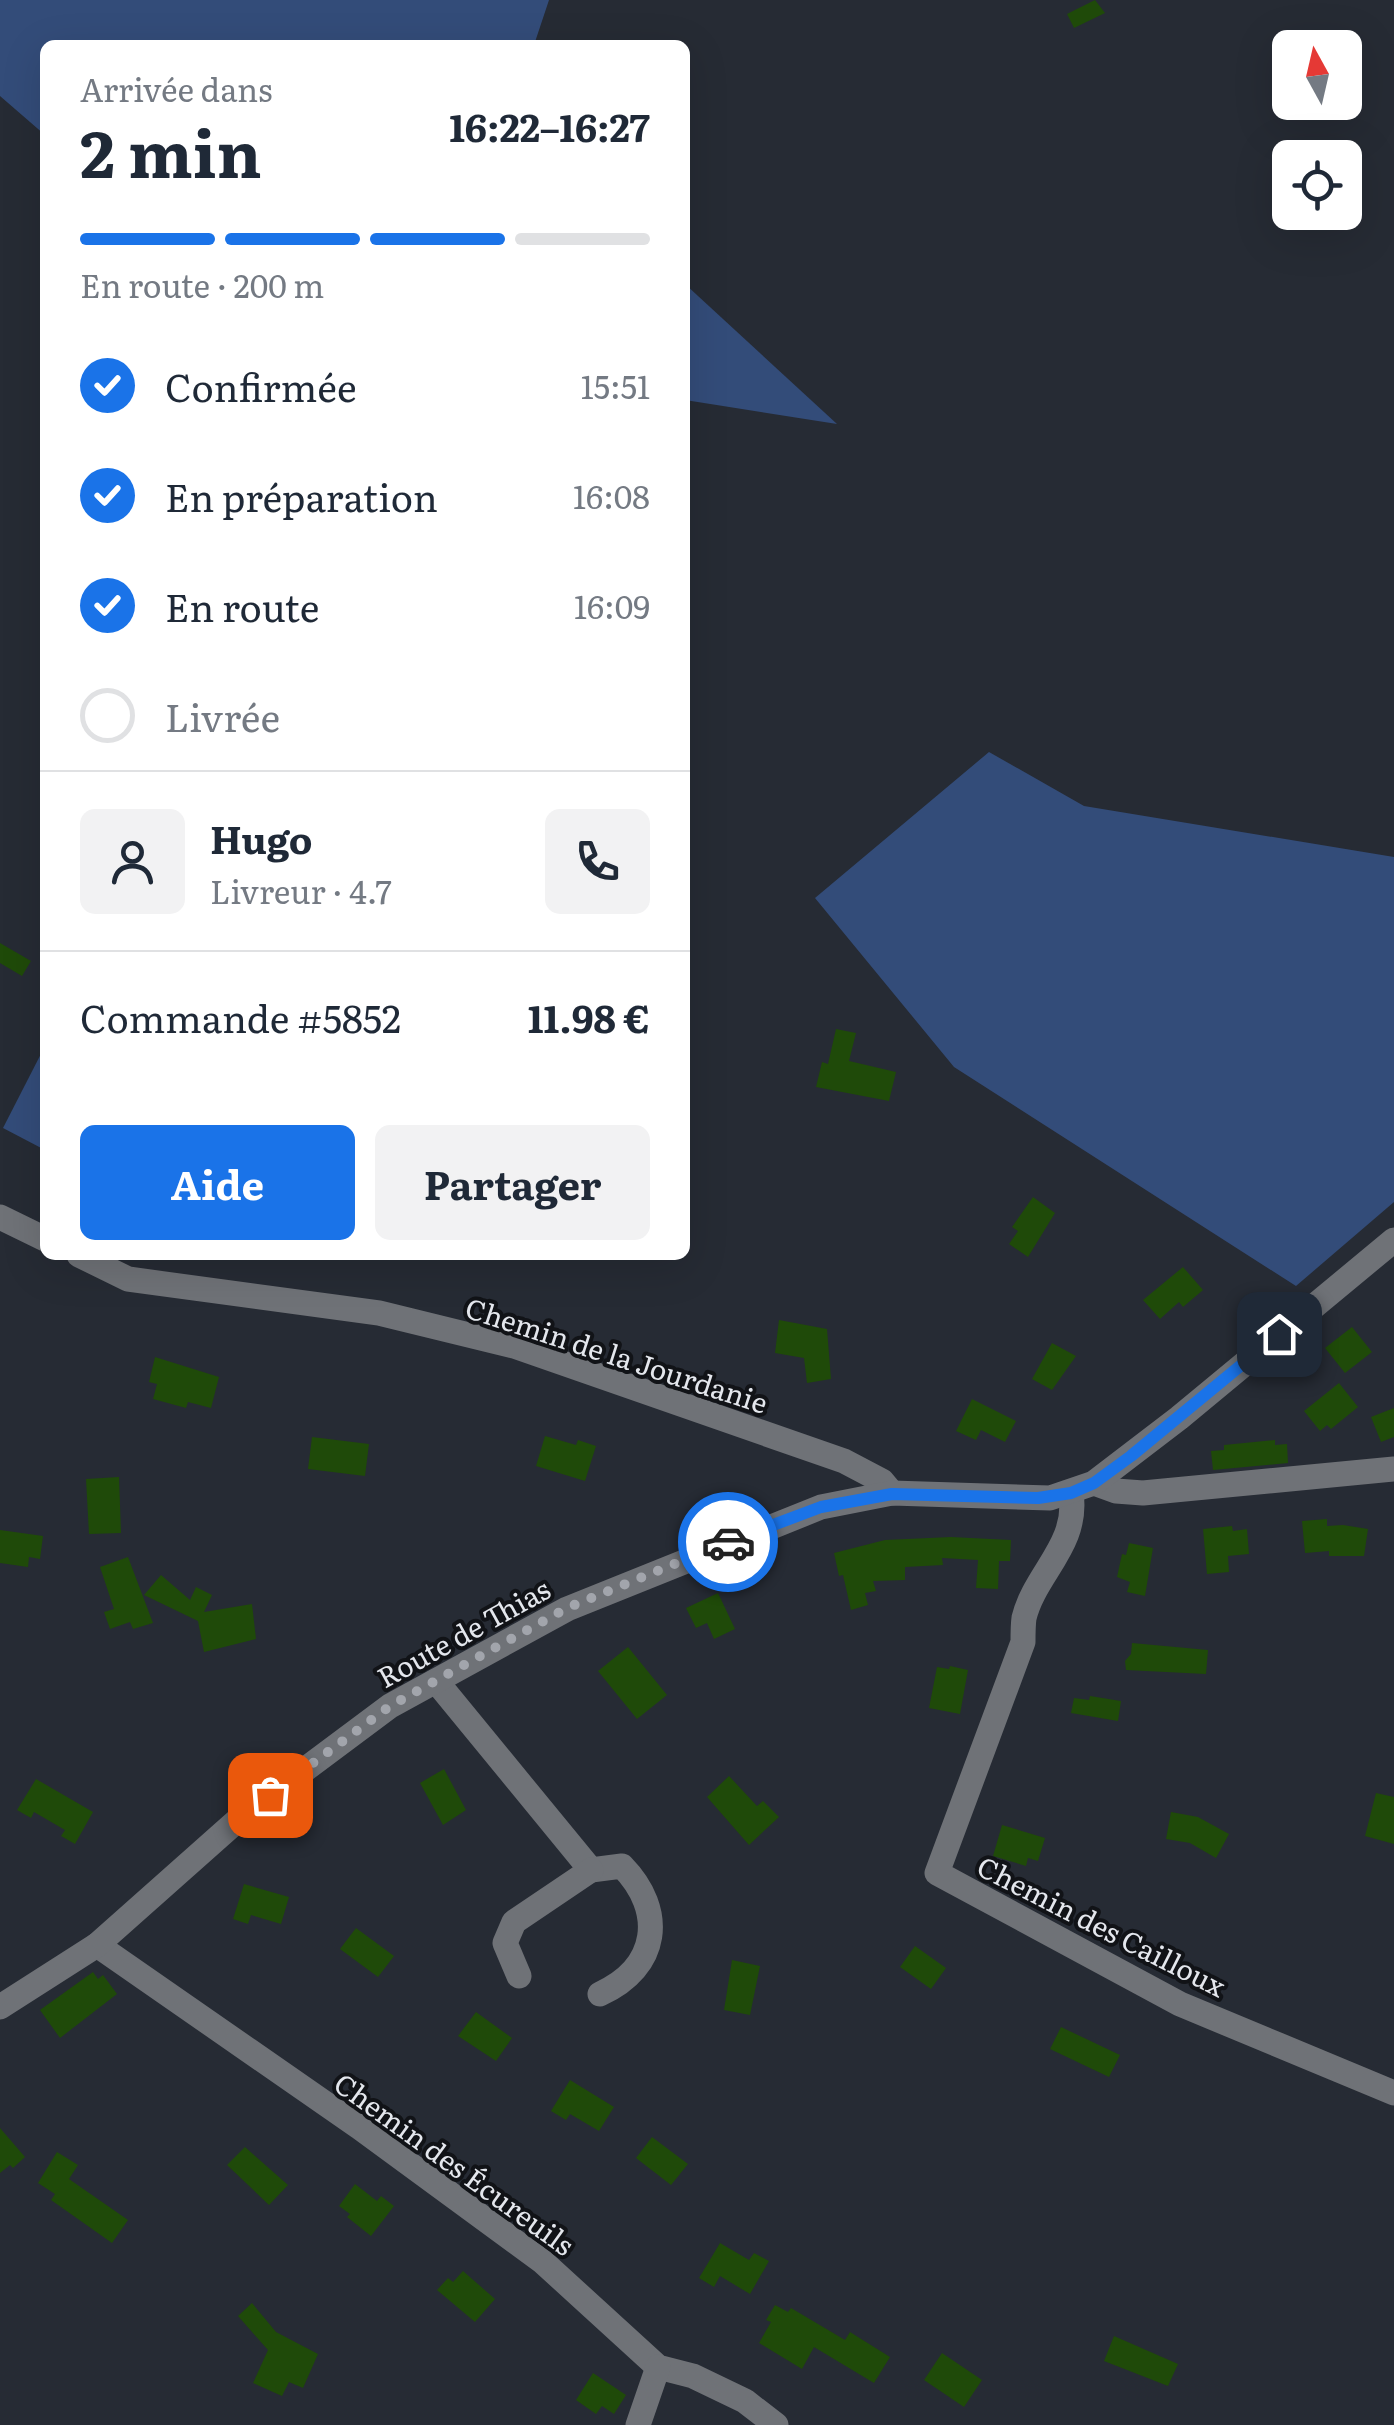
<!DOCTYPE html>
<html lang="fr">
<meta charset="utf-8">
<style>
body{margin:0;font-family:Literata,serif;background:#f2f2f3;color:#1f2937;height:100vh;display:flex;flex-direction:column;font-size:38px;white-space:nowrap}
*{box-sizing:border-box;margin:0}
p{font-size:32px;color:#747a83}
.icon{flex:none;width:55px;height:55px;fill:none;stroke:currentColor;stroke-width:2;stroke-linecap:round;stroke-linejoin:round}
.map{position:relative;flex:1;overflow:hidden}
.side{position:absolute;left:40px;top:40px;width:650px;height:1220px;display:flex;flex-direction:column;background:#fff;border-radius:15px;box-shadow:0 10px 40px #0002}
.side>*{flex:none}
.needle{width:65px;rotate:352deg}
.buttons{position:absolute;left:1272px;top:30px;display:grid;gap:20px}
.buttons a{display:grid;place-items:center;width:90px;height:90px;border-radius:15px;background:#fff;box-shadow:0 10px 40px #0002;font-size:50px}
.pin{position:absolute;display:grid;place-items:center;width:85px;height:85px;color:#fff;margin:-42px;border-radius:20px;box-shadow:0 5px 15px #0006}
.courier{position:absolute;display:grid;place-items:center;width:100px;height:100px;margin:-50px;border:8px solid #1a73e8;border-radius:50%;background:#fff;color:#222;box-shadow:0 2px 12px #0007}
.summary em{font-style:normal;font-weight:700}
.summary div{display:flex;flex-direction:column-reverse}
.summary{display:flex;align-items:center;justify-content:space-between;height:170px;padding:0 40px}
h1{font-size:65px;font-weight:700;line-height:75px}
.bar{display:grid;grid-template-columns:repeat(4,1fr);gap:15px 10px;align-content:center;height:120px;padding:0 40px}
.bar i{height:12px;border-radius:8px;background:#e0e1e3}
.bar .on{background:#1a73e8}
.bar p{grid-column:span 4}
.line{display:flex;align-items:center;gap:25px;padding:0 40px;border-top:2px solid #e0e1e3}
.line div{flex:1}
.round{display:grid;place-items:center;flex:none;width:105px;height:105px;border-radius:15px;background:#f2f2f3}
ol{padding:0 40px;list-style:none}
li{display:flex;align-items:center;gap:30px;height:110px}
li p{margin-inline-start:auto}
li .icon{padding:10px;border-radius:50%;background:#1a73e8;color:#fff;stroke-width:4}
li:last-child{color:#747a83}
li i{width:55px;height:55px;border:5px solid #e0e1e3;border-radius:50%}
.action{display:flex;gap:20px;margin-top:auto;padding:20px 40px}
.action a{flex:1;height:115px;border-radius:15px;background:#1a73e8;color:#fff;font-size:40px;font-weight:700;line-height:115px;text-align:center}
.action a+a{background:#f2f2f3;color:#1f2937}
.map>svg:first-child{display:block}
</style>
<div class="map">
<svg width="1394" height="2425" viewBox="0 0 1394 2425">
<rect width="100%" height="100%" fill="#262b34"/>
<g fill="#334c79">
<polygon points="0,0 549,0 534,45 45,45 45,135 0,96"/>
<polygon points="685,284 837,424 685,400"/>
<polygon points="989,752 1084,806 1394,857 1394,1202 1296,1286 954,1067 815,898"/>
<polygon points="45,1046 45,1150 3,1128"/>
</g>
<g fill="#1f4a09">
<polygon points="1095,0 1105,13 1074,28 1067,14"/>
<polygon points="0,943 31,961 22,976 0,963"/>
<polygon points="836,1029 856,1033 849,1061 896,1072 889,1101 816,1087 822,1062 828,1064"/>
<polygon points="1033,1197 1055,1213 1028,1257 1009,1244 1018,1231 1012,1227"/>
<polygon points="1183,1267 1203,1290 1183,1307 1179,1302 1160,1319 1143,1300"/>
<polygon points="779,1320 827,1329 831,1379 807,1383 804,1358 775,1353"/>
<polygon points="1352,1327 1372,1352 1345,1373 1325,1348"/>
<polygon points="1052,1343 1076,1356 1052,1390 1032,1379"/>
<polygon points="155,1357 219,1377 211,1408 188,1402 186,1408 153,1399 157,1384 149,1382"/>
<polygon points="1339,1383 1358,1407 1331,1429 1327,1425 1320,1431 1304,1411"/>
<polygon points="972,1399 1016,1421 1005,1442 981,1430 976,1440 956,1431"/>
<polygon points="1394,1408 1394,1437 1381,1442 1371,1417"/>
<polygon points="545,1436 576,1445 578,1440 596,1446 585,1481 536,1466"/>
<polygon points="312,1437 369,1444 365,1476 308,1469"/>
<polygon points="1275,1440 1275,1445 1287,1444 1288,1463 1213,1470 1211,1451 1224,1450 1224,1445"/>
<polygon points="119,1477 121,1533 89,1534 86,1479"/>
<polygon points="1327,1519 1327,1526 1343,1525 1368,1529 1364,1556 1329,1556 1329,1551 1305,1553 1302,1521"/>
<polygon points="1232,1526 1233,1531 1247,1529 1249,1554 1228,1556 1229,1572 1207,1574 1203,1529"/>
<polygon points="0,1530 43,1536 40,1559 29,1557 28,1567 0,1563"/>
<polygon points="951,1537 1011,1540 1010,1561 999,1561 998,1589 976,1588 978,1560 942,1558 943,1565 905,1567 905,1580 873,1581 876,1591 865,1593 868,1605 851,1610 843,1575 839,1576 834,1553 885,1540"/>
<polygon points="1129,1543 1153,1548 1145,1596 1127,1592 1130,1582 1117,1577 1122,1554 1126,1555"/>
<polygon points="128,1557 153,1623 133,1629 130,1622 110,1629 104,1612 114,1609 100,1567"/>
<polygon points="161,1575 190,1600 196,1587 212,1595 204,1612 252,1604 256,1639 204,1652 198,1621 144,1595"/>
<polygon points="718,1593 735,1629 714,1639 707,1623 696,1628 686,1608"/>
<polygon points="1132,1643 1208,1650 1206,1674 1126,1670 1125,1661 1131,1654"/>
<polygon points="628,1647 667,1695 637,1719 598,1671"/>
<polygon points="950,1666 968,1670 960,1714 929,1708 937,1667 949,1669"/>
<polygon points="1090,1696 1121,1701 1118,1721 1071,1713 1074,1698 1089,1700"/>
<polygon points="444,1769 466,1810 443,1825 420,1783"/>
<polygon points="729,1776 757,1806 763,1801 779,1817 749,1845 707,1797"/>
<polygon points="36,1779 93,1812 75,1844 61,1836 65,1830 34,1812 31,1818 17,1810"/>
<polygon points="1376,1793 1394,1797 1394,1844 1365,1836"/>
<polygon points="1171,1812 1198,1817 1229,1834 1216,1858 1190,1843 1166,1839"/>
<polygon points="1002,1825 1045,1838 1038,1861 1028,1858 1026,1866 993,1856"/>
<polygon points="244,1884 289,1897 281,1924 251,1915 248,1924 233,1919"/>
<polygon points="356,1928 394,1956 378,1977 340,1949"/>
<polygon points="915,1946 946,1968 931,1989 900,1967"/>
<polygon points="732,1960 760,1966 750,2015 724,2010"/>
<polygon points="93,1972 98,1979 103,1975 117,1994 60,2038 40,2010"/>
<polygon points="476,2012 512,2038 496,2061 458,2036"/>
<polygon points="1061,2027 1120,2055 1109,2077 1050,2049"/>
<polygon points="570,2080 614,2107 599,2131 570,2114 566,2120 551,2111"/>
<polygon points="0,2128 25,2157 13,2168 10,2165 0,2173"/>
<polygon points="652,2137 688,2164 671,2185 636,2158"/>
<polygon points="245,2147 288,2185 269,2205 227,2165"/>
<polygon points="57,2152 78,2165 69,2179 128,2220 112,2243 51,2200 55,2194 38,2183"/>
<polygon points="355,2184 377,2201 381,2196 394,2206 371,2236 347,2217 350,2214 339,2206"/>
<polygon points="720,2243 749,2260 754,2253 769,2261 750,2294 720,2276 714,2287 699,2278"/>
<polygon points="463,2271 495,2299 475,2322 437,2290 448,2278 453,2282"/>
<polygon points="252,2303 276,2332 318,2354 303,2388 289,2382 282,2396 253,2383 268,2350 238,2316"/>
<polygon points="775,2305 788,2312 791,2308 845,2340 850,2332 890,2357 874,2383 814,2347 802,2369 759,2343 771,2322 766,2320"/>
<polygon points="1114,2336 1178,2364 1168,2386 1104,2361"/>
<polygon points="942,2353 982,2380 964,2407 924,2380"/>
<polygon points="593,2373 626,2395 614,2414 602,2406 596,2414 576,2400"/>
</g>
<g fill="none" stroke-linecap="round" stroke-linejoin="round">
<g stroke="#6f7277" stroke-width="25">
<polyline points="0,1217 45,1239"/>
<polyline points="79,1255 128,1279 379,1313 514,1346 844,1461 882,1481 892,1493"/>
<polyline points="1094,1483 1116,1491 1143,1493 1394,1469"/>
<path d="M1071 1493C1079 1545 1035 1573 1024 1618 1023 1625 1023 1634 1023 1642L937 1873 1180 2004 1394 2093"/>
<path d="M436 1681 591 1870 622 1866C666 1911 659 1967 600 1994"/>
<polyline points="97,1945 359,2127 543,2262 658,2367 693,2376 745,2401 776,2425"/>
<polyline points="519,1976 505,1943 514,1922 591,1870"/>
<polyline points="0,2007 97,1945 240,1818 390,1706 567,1609 821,1507 892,1493 1050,1498 1094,1483 1179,1418 1394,1240"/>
<polyline points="638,2425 658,2367"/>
</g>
</g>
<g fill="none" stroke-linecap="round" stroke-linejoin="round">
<polyline stroke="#a2a5ac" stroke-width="10" stroke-dasharray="0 18" points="270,1795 390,1706 567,1608 728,1542"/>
<polyline stroke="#1a73e8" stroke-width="12" points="728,1542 821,1507 892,1494 1038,1498 1071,1493 1094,1483 1131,1456 1279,1334"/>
</g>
<g text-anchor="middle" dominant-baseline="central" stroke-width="8" stroke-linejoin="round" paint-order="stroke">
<g font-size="28" fill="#e4e7ed" stroke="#111317">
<text transform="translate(617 1354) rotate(18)">Chemin de la Jourdanie</text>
<text transform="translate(463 1632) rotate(-29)">Route de Thias</text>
<text transform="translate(1102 1925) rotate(27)">Chemin des Cailloux</text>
<text transform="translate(455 2163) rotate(36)">Chemin des Écureuils</text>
</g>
</g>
</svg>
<div class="buttons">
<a><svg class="needle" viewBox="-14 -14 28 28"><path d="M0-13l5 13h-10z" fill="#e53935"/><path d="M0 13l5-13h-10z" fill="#747a83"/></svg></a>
<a><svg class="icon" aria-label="locate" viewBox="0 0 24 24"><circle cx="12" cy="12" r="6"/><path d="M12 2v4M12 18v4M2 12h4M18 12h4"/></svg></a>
</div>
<div class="pin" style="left:270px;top:1795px;background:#ea580c"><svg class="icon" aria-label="bag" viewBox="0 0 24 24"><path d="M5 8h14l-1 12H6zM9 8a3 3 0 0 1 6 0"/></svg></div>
<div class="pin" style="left:1279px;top:1334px;background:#1f2937"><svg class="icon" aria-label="home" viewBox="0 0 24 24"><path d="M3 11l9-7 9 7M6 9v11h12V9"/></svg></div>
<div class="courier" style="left:728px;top:1542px"><svg class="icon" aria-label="car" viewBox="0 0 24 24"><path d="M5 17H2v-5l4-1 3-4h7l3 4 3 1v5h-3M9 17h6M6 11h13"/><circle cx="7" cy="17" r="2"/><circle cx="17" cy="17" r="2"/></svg></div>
<section class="side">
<div class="summary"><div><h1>2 min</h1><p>Arrivée dans</p></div><em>16:22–16:27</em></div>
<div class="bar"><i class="on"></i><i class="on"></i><i class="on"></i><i></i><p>En route · 200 m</p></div>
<ol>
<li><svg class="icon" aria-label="check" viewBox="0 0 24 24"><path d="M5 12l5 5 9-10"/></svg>Confirmée<p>15:51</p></li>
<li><svg class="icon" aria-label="check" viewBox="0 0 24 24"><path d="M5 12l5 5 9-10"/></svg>En préparation<p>16:08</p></li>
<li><svg class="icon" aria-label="check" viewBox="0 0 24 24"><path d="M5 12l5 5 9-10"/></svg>En route<p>16:09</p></li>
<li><i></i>Livrée</li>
</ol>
<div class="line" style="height:180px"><a class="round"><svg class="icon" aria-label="person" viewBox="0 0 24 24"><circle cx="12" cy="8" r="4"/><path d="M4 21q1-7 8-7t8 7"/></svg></a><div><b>Hugo</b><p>Livreur · 4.7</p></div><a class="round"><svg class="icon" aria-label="phone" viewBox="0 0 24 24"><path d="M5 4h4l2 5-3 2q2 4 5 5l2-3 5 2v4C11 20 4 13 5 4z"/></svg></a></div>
<div class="line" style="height:130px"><div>Commande #5852</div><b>11.98 €</b></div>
<div class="action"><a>Aide</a><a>Partager</a></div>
</section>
</div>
